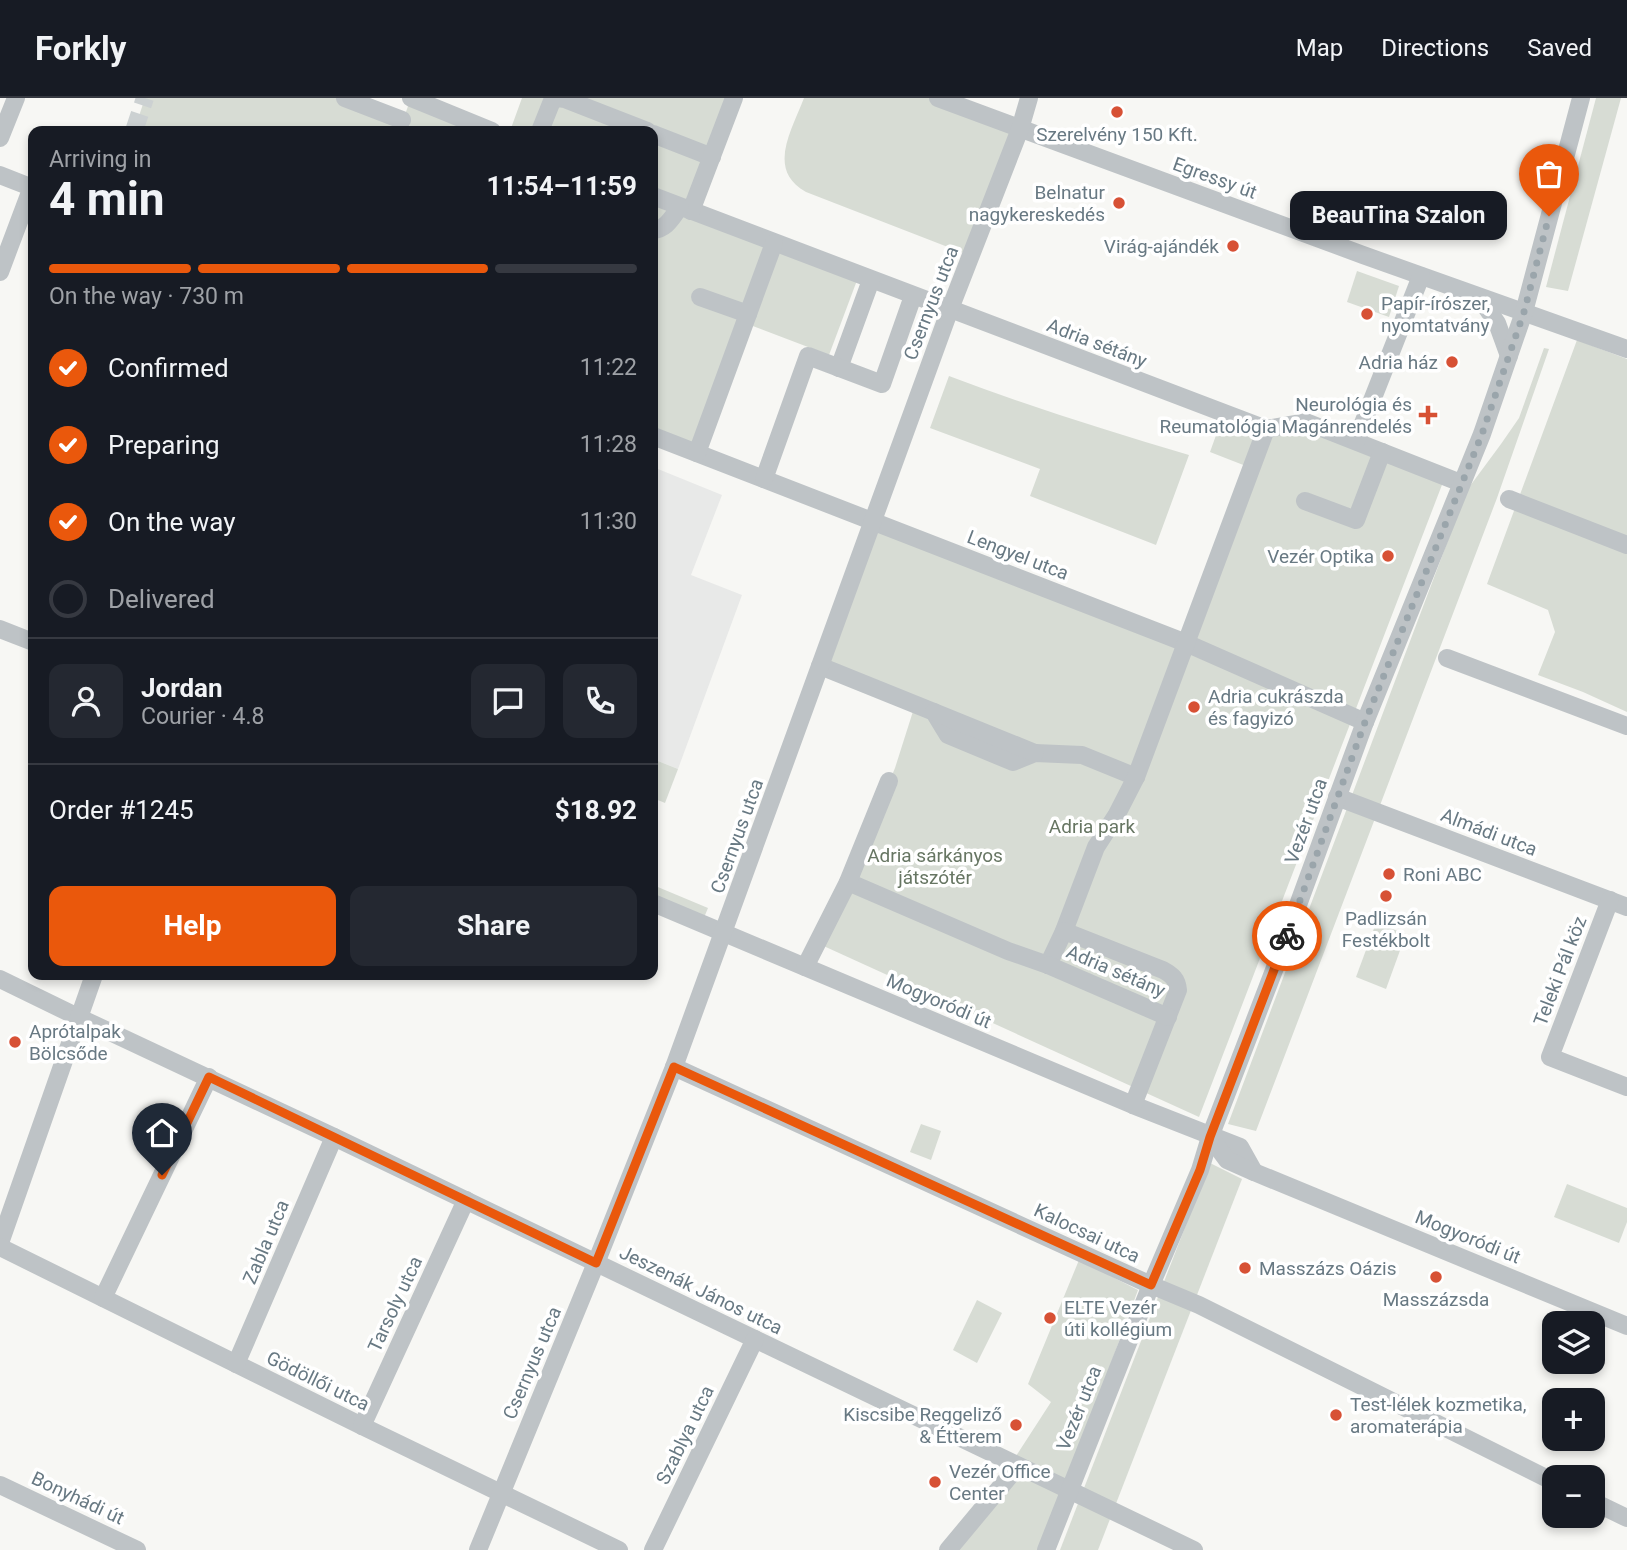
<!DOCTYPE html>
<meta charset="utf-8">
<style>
body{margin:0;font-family:Roboto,sans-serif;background:#242831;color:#f1f3f6;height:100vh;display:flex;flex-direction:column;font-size:26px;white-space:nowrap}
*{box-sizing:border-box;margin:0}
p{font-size:23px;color:#9ea1a6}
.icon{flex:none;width:38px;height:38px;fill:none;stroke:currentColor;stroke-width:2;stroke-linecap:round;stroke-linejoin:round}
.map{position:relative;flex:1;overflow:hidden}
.details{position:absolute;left:28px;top:28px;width:630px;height:854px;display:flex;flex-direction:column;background:#171b24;border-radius:14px;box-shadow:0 4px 10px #0003}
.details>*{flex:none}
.tools{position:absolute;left:1542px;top:1213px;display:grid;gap:14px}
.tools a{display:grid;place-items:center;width:63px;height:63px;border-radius:14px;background:#171b24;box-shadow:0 4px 10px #0003;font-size:35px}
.pin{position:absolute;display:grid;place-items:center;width:60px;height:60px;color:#fff;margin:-72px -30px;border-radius:50% 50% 50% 0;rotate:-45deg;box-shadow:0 0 7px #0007}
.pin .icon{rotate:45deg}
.courier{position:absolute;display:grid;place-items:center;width:70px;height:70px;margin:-35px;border:5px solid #ea580c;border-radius:50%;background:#fff;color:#222;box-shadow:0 2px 9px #0007}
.bubble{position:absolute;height:49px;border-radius:14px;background:#171b24;box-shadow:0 4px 10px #0003;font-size:23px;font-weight:700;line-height:49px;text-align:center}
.head em{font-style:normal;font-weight:700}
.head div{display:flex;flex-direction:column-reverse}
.head{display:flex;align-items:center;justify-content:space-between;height:119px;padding:0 21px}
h1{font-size:46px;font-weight:700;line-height:52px}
.bar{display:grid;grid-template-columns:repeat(4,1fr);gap:10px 7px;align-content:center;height:84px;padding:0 21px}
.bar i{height:9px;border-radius:5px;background:#363941}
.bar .selected{background:#ea580c}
.bar p{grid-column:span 4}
.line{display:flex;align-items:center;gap:18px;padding:0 21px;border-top:2px solid #363941}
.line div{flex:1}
.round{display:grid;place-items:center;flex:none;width:74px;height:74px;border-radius:14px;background:#242831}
ol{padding:0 21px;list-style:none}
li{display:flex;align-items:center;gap:21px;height:77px}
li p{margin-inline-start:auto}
li .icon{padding:7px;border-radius:50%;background:#ea580c;color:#fff;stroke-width:4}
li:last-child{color:#9ea1a6}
li i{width:38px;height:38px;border:4px solid #363941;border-radius:50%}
.primary-button{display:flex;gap:14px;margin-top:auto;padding:14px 21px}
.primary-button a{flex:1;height:80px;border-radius:14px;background:#ea580c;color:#fff;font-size:28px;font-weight:700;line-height:80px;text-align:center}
.primary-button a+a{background:#242831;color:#f1f3f6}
header{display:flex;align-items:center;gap:42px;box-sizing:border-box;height:98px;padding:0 35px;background:#171b24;border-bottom:2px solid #363941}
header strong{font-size:33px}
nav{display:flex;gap:38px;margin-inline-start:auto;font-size:24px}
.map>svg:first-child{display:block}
</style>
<header>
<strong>Forkly</strong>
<nav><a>Map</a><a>Directions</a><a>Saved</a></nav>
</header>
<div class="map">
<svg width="1627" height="1452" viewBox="0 0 1627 1452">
<rect width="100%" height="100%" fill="#f7f7f4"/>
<polygon fill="#e8e9e8" points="653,369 722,397 691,477 742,497 678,671 653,661"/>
<g fill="#d7dcd4">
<polygon points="145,0 343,0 402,22 398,33 134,33"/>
<polygon points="411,0 493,33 399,33"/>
<polygon points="522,0 734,0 692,112 859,177 829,257 745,225 697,355 653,338 653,33 510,33"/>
<path d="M804 0H938L1020 31 971 158 806 94C766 72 792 32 804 0Z"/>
<polygon points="1596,0 1621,0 1568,193 1546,189"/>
<polygon points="1357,173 1399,188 1389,219 1347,204"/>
<polygon points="1577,242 1627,261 1627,614 1583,594 1538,577 1555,534 1548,512 1487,486"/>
<polygon points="1544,250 1549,251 1497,400 1256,1033 1228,1026 1467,392 1501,346 1519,320"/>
<path d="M949 278C1028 308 1108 333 1189 357L1156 447 1030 398 1040 371 930 330Z"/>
<polygon points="1224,315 1266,331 1306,324 1445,379 1199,1019 817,845 848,784 895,670 915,607 820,568 873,423 1186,545 1251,370 1210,354"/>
<polygon points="653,661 678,671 665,705 653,700"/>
<polygon points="653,787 708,810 703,822 653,801"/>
<polygon points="1376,825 1406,836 1386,891 1356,879"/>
<polygon points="921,1026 941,1033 931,1062 910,1054"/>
<polygon points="1210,1065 1242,1081 1098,1452 1060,1452"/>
<polygon points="1567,1086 1627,1110 1627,1124 1619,1145 1554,1119"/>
<polygon points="1079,1162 1138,1192 1042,1452 945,1452 1018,1355 1051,1304 1028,1286"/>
<polygon points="977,1202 1002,1215 977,1265 953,1252"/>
</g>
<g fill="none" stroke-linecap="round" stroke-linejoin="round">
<polyline stroke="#ccd1d2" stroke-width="18" stroke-dasharray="18 9" stroke-linecap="butt" points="134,33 145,0"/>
<g stroke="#bec3c6" stroke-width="18">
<polyline points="345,0 402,22"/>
<polyline points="411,0 492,33"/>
<polyline points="558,0 565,1 647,33"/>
<polyline points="938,0 1363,157 1627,251"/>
<polyline points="540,33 552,3 558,0"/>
<polyline points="653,36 712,59"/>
<polyline points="0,40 16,0"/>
<polyline points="0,77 33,90"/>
<polyline points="653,98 1266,331 1306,324 1461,385"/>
<polyline points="691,113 734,0"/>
<path d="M653 132C667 131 672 119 680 109"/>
<polyline points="0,174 32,89"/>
<polyline points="700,199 748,216"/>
<polyline points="1479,199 1497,225 1509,258"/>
<polyline points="839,270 871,182"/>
<polyline points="653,338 1186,545 1365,624"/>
<polyline points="1356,343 1421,178"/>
<polyline points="697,355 774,145"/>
<polyline points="764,381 808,258 882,286 913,198"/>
<polyline points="1509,401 1627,447"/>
<polyline points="1305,403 1356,422 1382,354"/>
<polyline points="0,531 33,544"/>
<polyline points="1447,560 1627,628"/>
<polyline points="820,568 934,614 948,637 1013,664 1035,655 1082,657 1136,679"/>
<polyline points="934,614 1035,655"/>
<polyline points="1337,699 1627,809"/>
<polyline points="848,784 1008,853 1048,867 1064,833 1096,749 1116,718 1136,679 1266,331"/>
<polyline points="1610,802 1550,959 1627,989"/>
<polyline points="653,805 1133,1007 1240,1049 1254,1074"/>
<path d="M1064 833 1163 872C1172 877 1177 881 1178 892L1133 1007"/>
<polyline points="1048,867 1168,919"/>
<polyline points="805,869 848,784 889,683"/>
<polyline points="0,881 78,919 334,1039 1194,1452"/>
<polyline points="674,969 1151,1187 1199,1207 1554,1384"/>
<polyline points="1210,1039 1227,1062 1254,1074 1627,1228"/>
<polyline points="0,1145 94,877"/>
<polyline points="0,1149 362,1328 619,1452"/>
<polyline points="103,1200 209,979"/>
<polyline points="236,1266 334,1039"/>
<polyline points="362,1328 466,1102"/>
<polyline points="0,1387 137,1452"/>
<polyline points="1592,1403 1627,1420"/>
<polyline points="478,1452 596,1165 674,969 950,211 1020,31 1029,0"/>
<polyline points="653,1452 755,1241"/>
<polyline points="948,1452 1018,1368"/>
<polyline points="1046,1452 1151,1187 1200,1072 1210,1039 1276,867 1365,624 1482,336 1524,214 1581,0"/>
</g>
</g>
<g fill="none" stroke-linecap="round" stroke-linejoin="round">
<polyline stroke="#9aa5ab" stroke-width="7" stroke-dasharray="0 12.6" points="1287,838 1365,624 1482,336 1524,214 1549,118"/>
<polyline stroke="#ea580c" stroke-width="9" points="162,1077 209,979 596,1165 674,969 1151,1187 1200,1072 1210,1039 1287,838"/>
</g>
<g fill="#d75135" stroke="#fff" stroke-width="2.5">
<circle cx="1117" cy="14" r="7"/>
<circle cx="1119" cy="105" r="7"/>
<circle cx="1233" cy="148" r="7"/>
<circle cx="1367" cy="216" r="7"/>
<circle cx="1452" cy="264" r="7"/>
<path d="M1424.5 306.5h7v7h7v7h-7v7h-7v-7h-7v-7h7z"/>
<circle cx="1388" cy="458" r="7"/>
<circle cx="1194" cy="609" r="7"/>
<circle cx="1389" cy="776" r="7"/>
<circle cx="1386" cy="798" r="7"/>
<circle cx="15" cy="944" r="7"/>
<circle cx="1245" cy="1170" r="7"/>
<circle cx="1436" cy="1179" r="7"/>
<circle cx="1050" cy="1220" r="7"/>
<circle cx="1336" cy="1317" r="7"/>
<circle cx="1016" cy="1327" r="7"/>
<circle cx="935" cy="1384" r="7"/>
</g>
<g text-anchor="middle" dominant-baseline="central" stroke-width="7" stroke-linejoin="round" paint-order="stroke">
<g font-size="19" fill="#687983" stroke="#fff" text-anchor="start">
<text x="1117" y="36" text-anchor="middle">Szerelvény 150 Kft.</text>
<text x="1105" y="94" text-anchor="end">Belnatur<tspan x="1105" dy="22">nagykereskedés</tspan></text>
<text x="1219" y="148" text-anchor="end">Virág-ajándék</text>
<text x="1381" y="205">Papír-írószer,<tspan x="1381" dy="22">nyomtatvány</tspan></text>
<text x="1438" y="264" text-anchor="end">Adria ház</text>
<text x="1412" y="306" text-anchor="end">Neurológia és<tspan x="1412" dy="22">Reumatológia Magánrendelés</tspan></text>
<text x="1374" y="458" text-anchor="end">Vezér Optika</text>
<text x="1208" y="598">Adria cukrászda<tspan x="1208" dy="22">és fagyizó</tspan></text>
<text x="1403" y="776">Roni ABC</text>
<text x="1386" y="820" text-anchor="middle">Padlizsán<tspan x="1386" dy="22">Festékbolt</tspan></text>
<text x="29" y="933">Aprótalpak<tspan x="29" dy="22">Bölcsőde</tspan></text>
<text x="1259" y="1170">Masszázs Oázis</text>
<text x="1436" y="1201" text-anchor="middle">Masszázsda</text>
<text x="1064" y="1209">ELTE Vezér<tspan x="1064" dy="22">úti kollégium</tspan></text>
<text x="1350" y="1306">Test-lélek kozmetika,<tspan x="1350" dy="22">aromaterápia</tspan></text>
<text x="1002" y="1316" text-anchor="end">Kiscsibe Reggeliző<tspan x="1002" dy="22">&amp; Étterem</tspan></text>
<text x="949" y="1373">Vezér Office<tspan x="949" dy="22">Center</tspan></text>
</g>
<g font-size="19" fill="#687983" stroke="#fff">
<text transform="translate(1215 80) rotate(20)">Egressy út</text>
<text transform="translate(931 205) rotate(-69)">Csernyus utca</text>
<text transform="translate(1097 245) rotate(21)">Adria sétány</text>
<text transform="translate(1018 457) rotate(21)">Lengyel utca</text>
<text transform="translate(1306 723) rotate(-70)">Vezér utca</text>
<text transform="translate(1489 734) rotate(21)">Almádi utca</text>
<text transform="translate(737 738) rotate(-70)">Csernyus utca</text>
<text transform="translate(1116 873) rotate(23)">Adria sétány</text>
<text transform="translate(1560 873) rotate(-69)">Teleki Pál köz</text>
<text transform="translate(939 903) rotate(23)">Mogyoródi út</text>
<text transform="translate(1087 1135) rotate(25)">Kalocsai utca</text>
<text transform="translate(1468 1139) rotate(22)">Mogyoródi út</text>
<text transform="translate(266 1144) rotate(-67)">Zabla utca</text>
<text transform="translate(701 1192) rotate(26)">Jeszenák János utca</text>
<text transform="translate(395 1206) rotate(-65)">Tarsoly utca</text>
<text transform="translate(532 1265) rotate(-67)">Csernyus utca</text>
<text transform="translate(318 1283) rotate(26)">Gödöllői utca</text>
<text transform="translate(1079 1310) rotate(-68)">Vezér utca</text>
<text transform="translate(685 1337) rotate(-64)">Szablya utca</text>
<text transform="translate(78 1400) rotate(25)">Bonyhádi út</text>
</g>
<g font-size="19" fill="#677663" stroke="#fff">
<text x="1092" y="728">Adria park</text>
<text x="935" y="757">Adria sárkányos<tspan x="935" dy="22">játszótér</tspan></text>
</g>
</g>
</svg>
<div class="tools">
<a><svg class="icon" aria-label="layers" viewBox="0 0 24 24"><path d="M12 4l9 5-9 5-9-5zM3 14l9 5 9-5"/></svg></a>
<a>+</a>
<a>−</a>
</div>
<div class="pin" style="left:1549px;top:118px;background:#ea580c"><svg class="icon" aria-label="bag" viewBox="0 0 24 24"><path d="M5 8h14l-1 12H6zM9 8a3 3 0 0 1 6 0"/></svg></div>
<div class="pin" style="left:162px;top:1077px;background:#1f2937"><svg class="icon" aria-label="home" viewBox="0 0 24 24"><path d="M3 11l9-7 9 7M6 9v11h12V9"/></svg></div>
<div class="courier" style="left:1287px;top:838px"><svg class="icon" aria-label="bike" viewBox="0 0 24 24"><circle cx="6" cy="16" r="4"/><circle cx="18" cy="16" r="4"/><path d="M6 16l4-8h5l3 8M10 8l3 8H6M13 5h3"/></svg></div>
<div class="bubble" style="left:1290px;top:93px;width:217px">BeauTina Szalon</div>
<section class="details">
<div class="head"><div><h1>4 min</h1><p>Arriving in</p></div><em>11:54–11:59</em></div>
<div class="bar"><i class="selected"></i><i class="selected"></i><i class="selected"></i><i></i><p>On the way · 730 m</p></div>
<ol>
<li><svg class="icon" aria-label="check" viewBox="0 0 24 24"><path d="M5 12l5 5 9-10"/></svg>Confirmed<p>11:22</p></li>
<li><svg class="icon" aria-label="check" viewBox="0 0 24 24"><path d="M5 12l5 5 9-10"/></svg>Preparing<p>11:28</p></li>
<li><svg class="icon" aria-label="check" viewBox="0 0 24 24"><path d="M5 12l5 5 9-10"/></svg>On the way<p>11:30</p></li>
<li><i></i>Delivered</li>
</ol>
<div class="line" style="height:126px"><a class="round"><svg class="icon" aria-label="person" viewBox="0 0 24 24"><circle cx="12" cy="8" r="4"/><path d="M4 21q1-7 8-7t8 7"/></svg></a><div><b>Jordan</b><p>Courier · 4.8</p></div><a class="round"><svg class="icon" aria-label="chat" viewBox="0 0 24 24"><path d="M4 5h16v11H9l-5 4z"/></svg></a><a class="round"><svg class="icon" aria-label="phone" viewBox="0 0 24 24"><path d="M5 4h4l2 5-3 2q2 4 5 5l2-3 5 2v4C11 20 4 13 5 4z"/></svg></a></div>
<div class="line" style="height:91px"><div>Order #1245</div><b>$18.92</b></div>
<div class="primary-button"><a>Help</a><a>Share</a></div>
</section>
</div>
